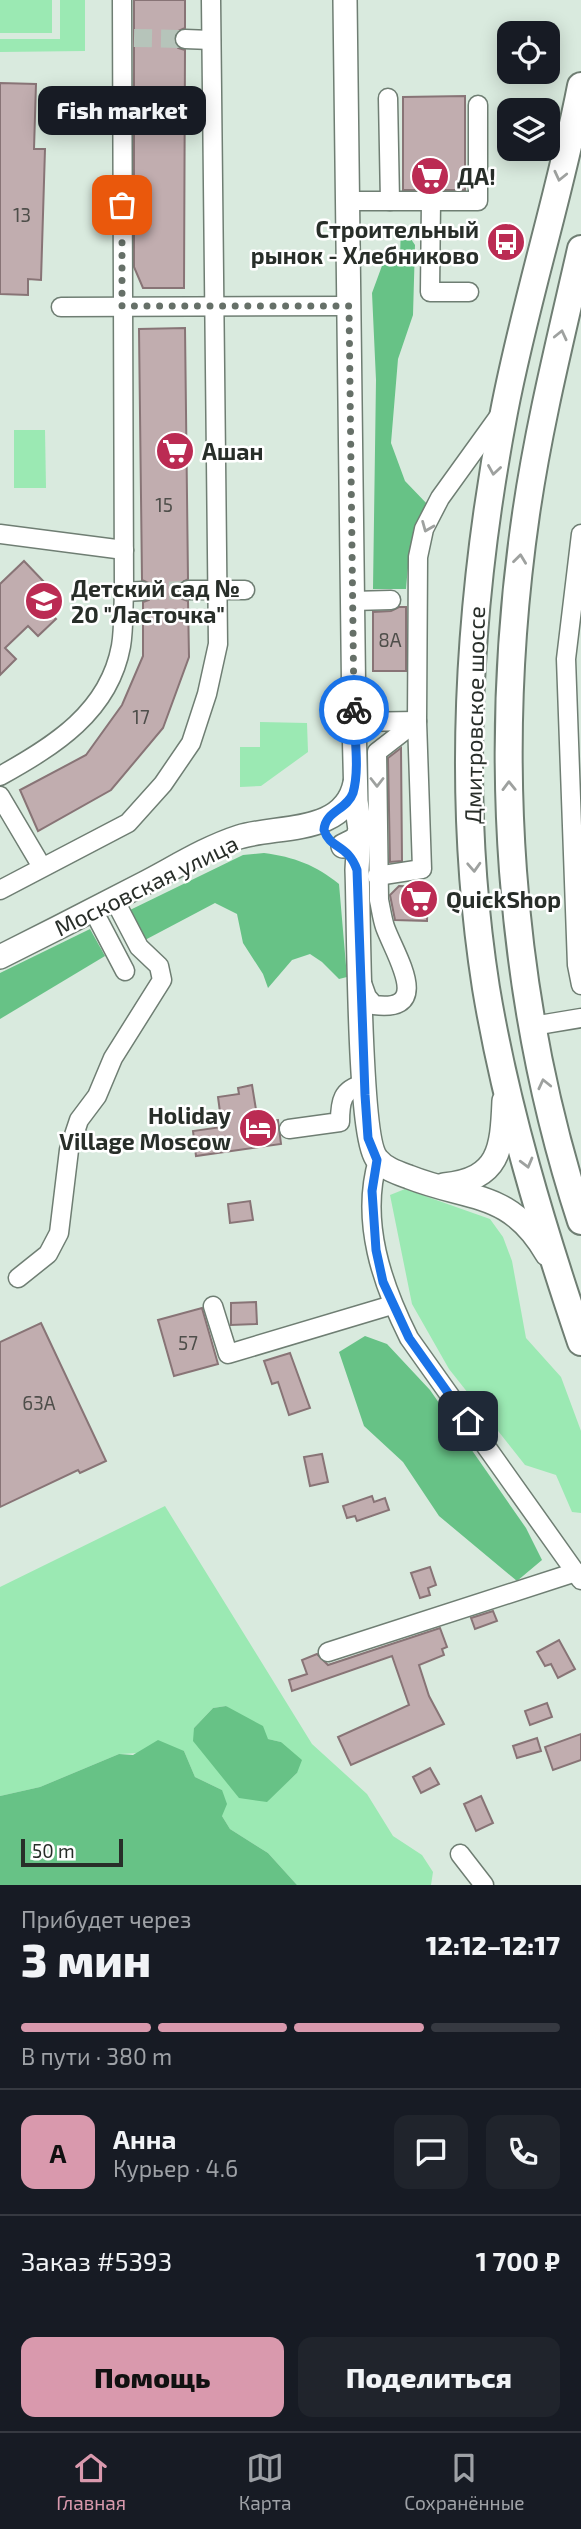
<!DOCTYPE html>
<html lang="ru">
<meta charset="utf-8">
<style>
body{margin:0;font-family:"Exo 2",sans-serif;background:#20242c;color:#f1f3f6;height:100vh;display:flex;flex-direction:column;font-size:26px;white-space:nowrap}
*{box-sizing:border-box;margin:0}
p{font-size:23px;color:#9ea1a6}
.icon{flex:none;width:38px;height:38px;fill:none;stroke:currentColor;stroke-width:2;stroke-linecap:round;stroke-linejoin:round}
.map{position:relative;height:1885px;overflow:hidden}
.details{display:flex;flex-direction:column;background:#171b24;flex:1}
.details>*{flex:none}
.tools{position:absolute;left:497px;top:21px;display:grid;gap:14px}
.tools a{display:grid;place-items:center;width:63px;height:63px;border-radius:14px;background:#171b24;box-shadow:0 4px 18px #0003;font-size:35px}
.scale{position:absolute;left:21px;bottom:18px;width:102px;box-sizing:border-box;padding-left:7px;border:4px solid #282e29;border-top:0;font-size:19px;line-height:24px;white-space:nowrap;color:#282e29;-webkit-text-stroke:5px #fff;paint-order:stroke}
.pin{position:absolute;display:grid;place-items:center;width:60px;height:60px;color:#fff;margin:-30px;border-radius:14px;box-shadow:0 4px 10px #0006}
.courier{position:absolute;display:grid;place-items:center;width:70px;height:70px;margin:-35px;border:5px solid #1a73e8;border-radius:50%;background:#fff;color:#222;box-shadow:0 2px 9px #0007}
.bubble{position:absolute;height:49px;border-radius:14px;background:#171b24;box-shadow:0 4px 18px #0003;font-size:23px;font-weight:800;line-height:49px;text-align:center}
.head em{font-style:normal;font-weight:800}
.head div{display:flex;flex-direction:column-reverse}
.head{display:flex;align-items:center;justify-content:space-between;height:119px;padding:0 21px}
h1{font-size:46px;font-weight:800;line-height:52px}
.bar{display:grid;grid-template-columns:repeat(4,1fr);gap:10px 7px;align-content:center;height:84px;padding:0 21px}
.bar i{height:9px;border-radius:5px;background:#363941}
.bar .on{background:#d999ad}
.bar p{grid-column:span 4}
.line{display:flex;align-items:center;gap:18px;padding:0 21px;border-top:2px solid #363941}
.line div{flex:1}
.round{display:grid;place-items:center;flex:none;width:74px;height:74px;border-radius:14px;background:#20242c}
.primary-button{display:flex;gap:14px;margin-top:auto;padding:14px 21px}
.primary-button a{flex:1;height:80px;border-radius:14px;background:#d999ad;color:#111;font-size:28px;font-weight:800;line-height:80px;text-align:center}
.primary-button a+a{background:#20242c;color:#f1f3f6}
.dock{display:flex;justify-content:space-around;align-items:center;height:98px;border-top:2px solid #363941;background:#171b24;font-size:19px;color:#9ea1a6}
.dock a{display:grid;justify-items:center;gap:4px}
.dock .on{color:#d999ad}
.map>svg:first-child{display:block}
</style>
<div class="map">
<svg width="581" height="1885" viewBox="0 0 581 1885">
<rect width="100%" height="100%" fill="#d9eade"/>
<g fill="#9be9b3" fill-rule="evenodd">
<rect x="0" y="0" width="52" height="33"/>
<polygon points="60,0 85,0 85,51 0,52 0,39 60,39"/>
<polygon points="14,430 45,430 46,488 14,488"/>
<polygon points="260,722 307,723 308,752 261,786 240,787 240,747 260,747"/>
<polygon points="405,1189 490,1219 503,1237 512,1261 526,1338 561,1377 581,1431 581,1513 572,1512 556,1475 525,1465 449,1369 412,1304 390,1195"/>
<path d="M165 1506 312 1744 367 1794 393 1836 422 1855 433 1872 431 1885H297L268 1853 230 1829 222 1816V1790L195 1777 184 1751 119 1754 40 1787 0 1796V1587ZM226 1706 268 1739 281 1742 297 1773 267 1801 194 1728 213 1708Z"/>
</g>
<g fill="#67c286">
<path d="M401 224 415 245 413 315 398 359 391 443 405 481 429 506C410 529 409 560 406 589H373L376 380 372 293 383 263 400 258Z"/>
<path d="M264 853C294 857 316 865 339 884L347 977 339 979 322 962 310 954 292 960 268 988 263 974 243 943 237 914 215 903 145 940 130 910 243 855Z"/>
<polygon points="90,929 105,956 0,1019 0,973"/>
<polygon points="365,1336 387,1344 430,1390 526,1528 542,1560 517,1581 439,1516 403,1462 364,1426 339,1352"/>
<polygon points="226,1706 263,1726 268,1739 281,1742 302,1760 297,1773 267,1802 239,1798 193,1741 194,1728 213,1708"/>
<polygon points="158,1740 184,1751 195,1777 222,1790 227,1804 222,1816 230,1829 268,1853 297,1885 0,1885 0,1796 40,1787 119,1754 133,1755"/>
</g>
<g fill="#c1adaf" stroke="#887476" stroke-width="2">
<polygon points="134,0 185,0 185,28 176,32 174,39 178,48 185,50 184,288 143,288 134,267"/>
<polygon points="0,83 36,84 34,149 45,149 41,280 28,279 28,295 0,294"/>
<polygon points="465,96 465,190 403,190 403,97"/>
<polygon points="185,328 188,579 179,584 177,591 182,599 188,601 189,657 163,728 111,790 38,831 20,790 86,755 122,705 143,656 143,602 149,600 153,591 151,584 142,580 139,329"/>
<polygon points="24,561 45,583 32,595 56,619 38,636 28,626 5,648 16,659 0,675 0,584"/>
<polygon points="399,607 406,607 406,671 373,671 373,612 391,611"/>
<polygon points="401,748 402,861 390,862 388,758"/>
<polygon points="399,886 428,887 427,921 395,920 390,895"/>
<polygon points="252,1085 258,1122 278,1120 281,1144 196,1156 193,1131 222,1127 218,1097 239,1094 238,1088"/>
<polygon points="250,1201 253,1220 230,1223 228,1204"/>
<polygon points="256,1302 257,1324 231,1325 231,1303"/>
<polygon points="202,1308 218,1364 174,1376 158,1320"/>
<polygon points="41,1323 106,1461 80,1473 78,1470 0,1507 0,1342"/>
<polygon points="290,1353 310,1408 289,1415 278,1382 272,1384 264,1361"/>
<polygon points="322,1454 328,1482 310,1486 304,1457"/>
<polygon points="372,1496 374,1502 385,1498 389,1510 357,1521 355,1516 347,1518 343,1506"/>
<polygon points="430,1567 436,1585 428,1588 430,1595 420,1598 411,1573"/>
<polygon points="493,1611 497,1621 475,1629 471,1618"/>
<polygon points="440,1628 447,1647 442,1649 444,1655 419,1665 429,1696 444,1724 351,1765 338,1737 409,1705 392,1656 292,1691 289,1680 307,1674 302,1660 317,1654 328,1665"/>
<polygon points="559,1640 575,1669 558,1678 551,1664 545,1666 537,1652"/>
<polygon points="547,1703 552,1717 530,1725 525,1711"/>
<polygon points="581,1734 581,1760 553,1770 545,1747"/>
<polygon points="537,1738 541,1751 517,1758 513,1746"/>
<polygon points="430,1768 439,1784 421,1793 413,1777"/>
<polygon points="481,1796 493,1823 476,1831 464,1804"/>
</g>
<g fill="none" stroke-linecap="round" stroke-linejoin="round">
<g stroke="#b6c4ba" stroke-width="18" stroke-dasharray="18 9" stroke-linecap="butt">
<polyline points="134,38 185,39"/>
<polyline points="142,591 188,590"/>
</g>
<defs>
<g id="minor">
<polyline points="122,0 124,592 142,591"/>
<polyline points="185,39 211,40"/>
<polyline points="347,201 390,201 388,98"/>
<polyline points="390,201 431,201 430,292 469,292"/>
<polyline points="431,201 478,201 478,105"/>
<polyline points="61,307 349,306"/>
<polyline points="0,534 124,550"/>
<polyline points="581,534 566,659 577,965 581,985"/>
<polyline points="188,590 245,590"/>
<polyline points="352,601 391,600"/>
<polyline points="354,722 417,721 422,869 377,876"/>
<path d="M0 776C54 746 109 712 121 646 124 629 123 609 124 592"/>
<polyline points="0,796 42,867"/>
<polyline points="0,890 128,823 163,784 191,743 207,694 218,644 211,0"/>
<polyline points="93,910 125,971"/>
<path d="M362 983 367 997 374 1005C434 1013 395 955 385 927 382 918 381 909 379 900L377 752 417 721 418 557 424 529 440 498 502 412"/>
<polyline points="533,1026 581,1018"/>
<path d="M289 1129 340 1122C340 1101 342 1089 364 1084"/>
<path d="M378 1160C360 1221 382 1284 409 1338L581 1580"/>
<polyline points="18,1278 48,1254 59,1233 69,1150 79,1120 97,1096 113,1058 162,980 159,966 139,947 114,899"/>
<polyline points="213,1306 228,1354 392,1305"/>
<polyline points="328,1652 576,1572"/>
<polyline points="460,1854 484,1885"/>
</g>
<g id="major">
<path d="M359 835 357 870C359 913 358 1137 377 1159 385 1169 398 1173 409 1177 470 1201 510 1190 547 1254"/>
<polyline points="343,846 357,839 360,830 356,801 354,722 345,0"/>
<path d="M0 957C48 933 95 909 143 884 174 868 205 848 239 837 278 825 345 835 355 783"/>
<path d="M444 1185C500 1179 502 1149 504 1101"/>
</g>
<g id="highway">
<path d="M581 86C560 195 525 302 504 412 468 601 456 797 486 988 506 1108 542 1227 581 1342"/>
<path d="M581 249C561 337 539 424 526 514 492 749 507 995 581 1221"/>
</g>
</defs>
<use href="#minor" stroke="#6f7e73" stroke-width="21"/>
<use href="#major" stroke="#6f7e73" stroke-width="26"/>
<use href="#highway" stroke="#6f7e73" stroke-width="30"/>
<use href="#minor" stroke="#fff" stroke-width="18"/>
<use href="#major" stroke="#fff" stroke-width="23"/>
<use href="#highway" stroke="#fff" stroke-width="26"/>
</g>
<defs><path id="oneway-chevron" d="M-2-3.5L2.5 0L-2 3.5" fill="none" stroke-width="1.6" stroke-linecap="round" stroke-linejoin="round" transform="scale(1.75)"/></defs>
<g stroke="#9ea19f">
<use href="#oneway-chevron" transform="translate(560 176) rotate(103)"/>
<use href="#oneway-chevron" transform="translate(561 335) rotate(-77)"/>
<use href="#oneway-chevron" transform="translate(494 470) rotate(99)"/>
<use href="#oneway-chevron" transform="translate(427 527) rotate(112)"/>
<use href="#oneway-chevron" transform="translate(520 559) rotate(-83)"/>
<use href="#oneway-chevron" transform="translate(377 782) rotate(90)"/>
<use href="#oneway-chevron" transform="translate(509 786) rotate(-91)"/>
<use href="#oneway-chevron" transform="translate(474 867) rotate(87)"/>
<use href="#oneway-chevron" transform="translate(544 1084) rotate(-103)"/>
<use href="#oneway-chevron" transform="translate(527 1163) rotate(75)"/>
</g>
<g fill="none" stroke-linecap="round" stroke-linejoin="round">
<polyline stroke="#667068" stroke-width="7" stroke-dasharray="0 12.6" points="122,205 122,306 349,306 354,710"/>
<path stroke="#1a73e8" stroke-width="9" d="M354 710C354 736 360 768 353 793 347 810 325 811 324 830 330 849 348 844 357 870L365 1095 368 1138 377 1160 372 1191 376 1250 383 1282 409 1338 468 1421"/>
</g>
<defs>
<symbol id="supermarket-disc" viewBox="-11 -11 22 22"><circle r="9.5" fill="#bb2b53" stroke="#fff"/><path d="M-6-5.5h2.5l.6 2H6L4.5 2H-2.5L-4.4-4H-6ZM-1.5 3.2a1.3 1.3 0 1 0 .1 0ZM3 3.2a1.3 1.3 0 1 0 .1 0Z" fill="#fff"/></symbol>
<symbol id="bus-disc" viewBox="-11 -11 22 22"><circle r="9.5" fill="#bb2b53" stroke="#fff"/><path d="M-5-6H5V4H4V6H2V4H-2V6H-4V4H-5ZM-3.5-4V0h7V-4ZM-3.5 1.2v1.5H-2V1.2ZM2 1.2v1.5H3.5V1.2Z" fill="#fff"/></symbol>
<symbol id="school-disc" viewBox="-11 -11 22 22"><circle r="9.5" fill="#bb2b53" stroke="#fff"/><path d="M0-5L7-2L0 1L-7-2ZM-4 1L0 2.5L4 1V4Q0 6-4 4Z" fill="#fff"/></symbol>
<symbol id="hotel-disc" viewBox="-11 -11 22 22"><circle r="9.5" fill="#bb2b53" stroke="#fff"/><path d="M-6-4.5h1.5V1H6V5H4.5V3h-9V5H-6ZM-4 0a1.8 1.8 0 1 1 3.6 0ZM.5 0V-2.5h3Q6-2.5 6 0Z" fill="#fff"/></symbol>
</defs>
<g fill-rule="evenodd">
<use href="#supermarket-disc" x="408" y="154" width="44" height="44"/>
<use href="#bus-disc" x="484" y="220" width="44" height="44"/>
<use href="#supermarket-disc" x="153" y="429" width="44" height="44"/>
<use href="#school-disc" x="22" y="579" width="44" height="44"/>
<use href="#supermarket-disc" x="397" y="877" width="44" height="44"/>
<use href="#hotel-disc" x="236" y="1106" width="44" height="44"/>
</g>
<g text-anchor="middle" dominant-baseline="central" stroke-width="5" stroke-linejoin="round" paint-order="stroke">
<g font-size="19" fill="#4e4e4a">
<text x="22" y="214">13</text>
<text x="164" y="504">15</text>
<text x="390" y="639">8А</text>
<text x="141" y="716">17</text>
<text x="188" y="1342">57</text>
<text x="39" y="1402">63А</text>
</g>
<g font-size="23" font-weight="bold" fill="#282e29" stroke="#fff" text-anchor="start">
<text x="457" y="176">ДА!</text>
<text x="479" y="229" text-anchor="end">Строительный<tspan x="479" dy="26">рынок - Хлебниково</tspan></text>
<text x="202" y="451">Ашан</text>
<text x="71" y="588">Детский сад №<tspan x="71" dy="26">20 "Ласточка"</tspan></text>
<text x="446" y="899">QuickShop</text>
<text x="231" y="1115" text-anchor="end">Holiday<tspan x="231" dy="26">Village Moscow</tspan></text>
</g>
<g font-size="23" fill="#282e29" stroke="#fff">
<text transform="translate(474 715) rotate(-89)">Дмитровское шоссе</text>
<text transform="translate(146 885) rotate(-26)">Московская улица</text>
</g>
</g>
</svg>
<div class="tools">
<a><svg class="icon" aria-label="locate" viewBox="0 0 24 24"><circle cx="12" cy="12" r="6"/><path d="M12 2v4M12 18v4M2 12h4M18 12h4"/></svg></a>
<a><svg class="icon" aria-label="layers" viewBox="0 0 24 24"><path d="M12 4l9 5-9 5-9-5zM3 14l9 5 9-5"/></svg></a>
</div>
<div class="scale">50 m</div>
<div class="pin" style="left:122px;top:205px;background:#ea580c"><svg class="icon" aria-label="bag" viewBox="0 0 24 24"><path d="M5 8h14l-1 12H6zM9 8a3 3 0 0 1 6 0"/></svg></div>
<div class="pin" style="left:468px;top:1421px;background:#1f2937"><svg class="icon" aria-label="home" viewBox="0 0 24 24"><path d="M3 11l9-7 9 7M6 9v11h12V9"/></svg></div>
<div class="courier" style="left:354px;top:710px"><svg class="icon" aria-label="bike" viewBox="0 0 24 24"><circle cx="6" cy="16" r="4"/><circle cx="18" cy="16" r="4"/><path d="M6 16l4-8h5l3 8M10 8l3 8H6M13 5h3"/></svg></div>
<div class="bubble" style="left:38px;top:86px;width:168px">Fish market</div>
</div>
<section class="details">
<div class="head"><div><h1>3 мин</h1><p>Прибудет через</p></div><em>12:12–12:17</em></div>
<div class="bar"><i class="on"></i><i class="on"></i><i class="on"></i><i></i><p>В пути · 380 m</p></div>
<div class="line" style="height:126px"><b class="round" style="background:#d999ad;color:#111">А</b><div><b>Анна</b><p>Курьер · 4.6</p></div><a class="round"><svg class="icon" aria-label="chat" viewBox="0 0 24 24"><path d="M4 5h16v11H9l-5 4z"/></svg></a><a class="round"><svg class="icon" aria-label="phone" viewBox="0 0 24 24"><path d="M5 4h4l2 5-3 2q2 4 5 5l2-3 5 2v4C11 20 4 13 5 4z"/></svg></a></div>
<div class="line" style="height:91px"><div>Заказ #5393</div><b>1 700 ₽</b></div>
<div class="primary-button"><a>Помощь</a><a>Поделиться</a></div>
</section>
<nav class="dock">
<a class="on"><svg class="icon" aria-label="home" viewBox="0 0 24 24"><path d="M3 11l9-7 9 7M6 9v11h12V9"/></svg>Главная</a>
<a><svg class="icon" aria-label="map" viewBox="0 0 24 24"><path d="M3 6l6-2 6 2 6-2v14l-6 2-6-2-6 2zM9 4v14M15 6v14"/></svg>Карта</a>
<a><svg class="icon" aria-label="saved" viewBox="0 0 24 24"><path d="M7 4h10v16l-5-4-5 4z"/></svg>Сохранённые</a>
</nav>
